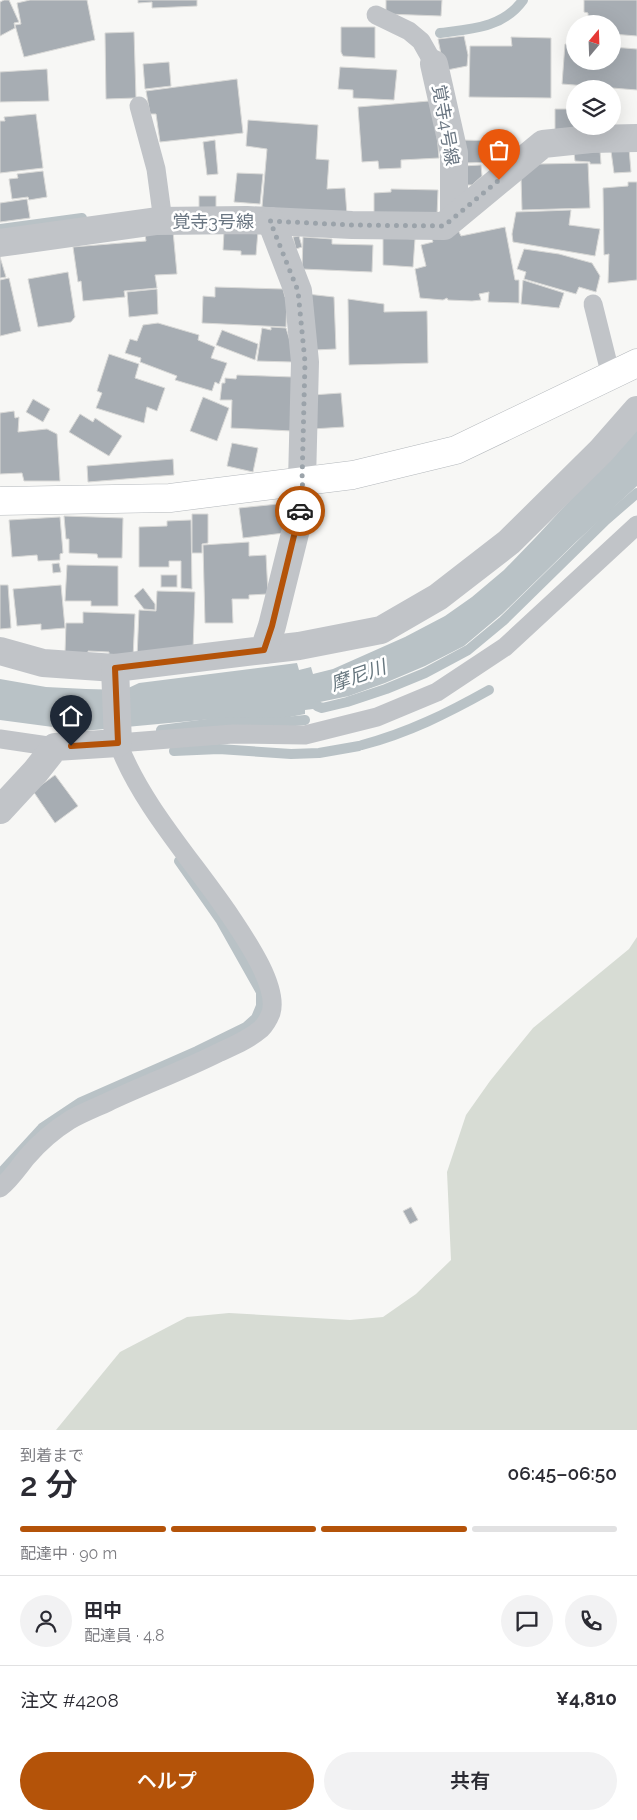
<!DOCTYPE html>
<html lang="ja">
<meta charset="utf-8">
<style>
body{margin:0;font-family:Raleway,"Noto Sans JP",sans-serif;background:#f2f2f3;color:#2b2b33;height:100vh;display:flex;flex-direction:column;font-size:19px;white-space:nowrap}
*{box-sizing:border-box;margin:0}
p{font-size:16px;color:#7c7c81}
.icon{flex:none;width:28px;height:28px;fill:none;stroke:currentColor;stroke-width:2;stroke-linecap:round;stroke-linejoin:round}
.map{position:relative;height:1430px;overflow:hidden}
.drawer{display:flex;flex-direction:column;background:#fff;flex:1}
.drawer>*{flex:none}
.needle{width:32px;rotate:19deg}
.buttons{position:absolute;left:566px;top:15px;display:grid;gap:10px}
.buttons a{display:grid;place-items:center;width:55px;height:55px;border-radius:50%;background:#fff;box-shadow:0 5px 20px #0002;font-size:25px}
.pin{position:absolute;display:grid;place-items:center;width:42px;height:42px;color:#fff;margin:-51px -21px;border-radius:50% 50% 50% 0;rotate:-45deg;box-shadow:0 0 5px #0007}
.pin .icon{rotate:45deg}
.courier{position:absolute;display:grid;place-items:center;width:50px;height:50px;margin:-25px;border:4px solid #b45309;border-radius:50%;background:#fff;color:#222;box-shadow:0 1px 6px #0007}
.summary em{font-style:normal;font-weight:600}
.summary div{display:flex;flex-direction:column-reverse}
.summary{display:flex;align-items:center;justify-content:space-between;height:85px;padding:0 20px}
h1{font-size:32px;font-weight:600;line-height:38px}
.bar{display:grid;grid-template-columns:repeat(4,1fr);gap:8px 5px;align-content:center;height:60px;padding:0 20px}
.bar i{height:6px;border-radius:4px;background:#e1e1e2}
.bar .active{background:#b45309}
.bar p{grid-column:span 4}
.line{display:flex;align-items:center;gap:12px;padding:0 20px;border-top:1px solid #e1e1e2}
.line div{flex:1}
.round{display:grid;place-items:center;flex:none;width:52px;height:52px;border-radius:26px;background:#f2f2f3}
.action{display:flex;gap:10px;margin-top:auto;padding:10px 20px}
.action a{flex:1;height:58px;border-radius:30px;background:#b45309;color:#fff;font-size:20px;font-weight:600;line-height:58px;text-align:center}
.action a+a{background:#f2f2f3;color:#2b2b33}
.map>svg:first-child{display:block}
</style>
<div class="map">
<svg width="637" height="1430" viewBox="0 0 637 1430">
<rect width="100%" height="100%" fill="#f7f7f5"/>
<polygon fill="#d7dcd4" points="637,937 637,1430 56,1430 120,1352 187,1317 229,1313 350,1320 383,1317 416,1294 451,1260 447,1172 466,1115 490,1081 533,1028 629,949"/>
<polygon fill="#b9c2c6" points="637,428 637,486 576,542 502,614 464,646 425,666 385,683 349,696 320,702 321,708 305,710 305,714 280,719 223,718 83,731 0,720 0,679 46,687 86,689 124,690 139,683 297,663 299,670 311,667 313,674 333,669 405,637 445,616 472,597 504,570 536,537"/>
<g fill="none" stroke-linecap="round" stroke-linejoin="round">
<g stroke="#b9c2c6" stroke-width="10">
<path d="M440 33C471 29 503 28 523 0"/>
<polyline points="0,229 82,218"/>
<polyline points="317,706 322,708 347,702 386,689 425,673 468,650 503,621 606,520 637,493"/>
<polyline points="161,730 223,722 276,723 305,720"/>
<path d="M362 745C408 733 448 713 489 690"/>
<polyline points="174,751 219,749 291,754 319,753 359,746"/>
<polyline points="0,1174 42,1128 81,1102 197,1051 246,1027 256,1018 261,1006 261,992 221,921 179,861"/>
</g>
</g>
<g fill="#a7adb3" stroke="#d9d9d7">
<polygon points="4,0 9,0 19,22 14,23 15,28 0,36 0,2"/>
<polygon points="30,0 87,0 95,40 24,57 15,25 21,24 17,3"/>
<polygon points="138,0 197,0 197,6 152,8 152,2 138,3"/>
<polygon points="386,0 442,0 441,16 386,14"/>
<polygon points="584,0 637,0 637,36 612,34 612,24 588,23 588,13 584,12"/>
<polygon points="341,27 375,27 375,58 343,56 341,52"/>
<polygon points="134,32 136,98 106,99 105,33"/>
<polygon points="464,36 468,55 467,66 447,70 444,55 441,54 438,39"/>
<polygon points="511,37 551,38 551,98 469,97 470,46 512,46"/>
<polygon points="565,44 575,45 575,61 612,61 612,47 637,49 637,90 562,84"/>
<polygon points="169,62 171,86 145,89 143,64"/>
<polygon points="340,67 397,70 394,100 353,98 353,90 338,89"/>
<polygon points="47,69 49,101 0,102 0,72"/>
<polygon points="237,79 243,133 160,142 156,114 150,114 146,91"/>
<polygon points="429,101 437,134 439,158 401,160 401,168 379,169 378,161 362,162 358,107"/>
<polygon points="555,109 575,109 575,126 604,126 555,130"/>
<polygon points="36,114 43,168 0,173 0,121 5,121 4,117"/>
<polygon points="248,120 318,125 316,159 329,160 327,189 345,188 347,215 311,215 262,207 267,149 246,146"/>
<polygon points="215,140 218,174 207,175 203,142"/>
<polygon points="461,140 503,141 503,157 498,162 463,163"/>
<polygon points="629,148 631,172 614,173 611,151"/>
<polygon points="600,150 601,164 590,164 590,162 575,161 574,153"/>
<polygon points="588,163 590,208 522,210 521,178 539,164"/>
<polygon points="481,165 482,176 472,185 462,185 462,166"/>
<polygon points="43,171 47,197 29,200 28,197 12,199 9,179 18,178 17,174"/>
<polygon points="237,173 263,174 260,204 234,202"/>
<polygon points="628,182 637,182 637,280 608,283 609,254 604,255 603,188 628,186"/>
<polygon points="391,189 438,190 437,216 374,215 374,193 391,192"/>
<rect x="199" y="196" width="17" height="15"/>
<polygon points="27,199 30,218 0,222 0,203"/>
<polygon points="571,210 569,225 600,229 595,256 513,242 512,234 516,212"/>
<polygon points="505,227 515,280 519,280 519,303 488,302 489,292 479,294 481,300 472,301 448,300 447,298 443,300 420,298 415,269 426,266 421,245 433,242 430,234 457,228 461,236"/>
<polygon points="173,231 177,274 155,275 157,288 124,291 125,297 83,301 81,281 78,282 73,247 146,241 145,234"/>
<polygon points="224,231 258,231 256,255 241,255 241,251 223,250"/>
<polygon points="299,236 302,247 296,249 293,237"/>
<polygon points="303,237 332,239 332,244 373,245 372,272 302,269"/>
<polygon points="383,237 415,239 413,267 383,265"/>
<polygon points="524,249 559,254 592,263 600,276 596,292 579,287 576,294 524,279 526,272 517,269"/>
<polygon points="0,257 6,277 0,278"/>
<polygon points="68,272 75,317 71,322 38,327 28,279"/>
<polygon points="9,278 21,331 0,336 0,280"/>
<polygon points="523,280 564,293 559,308 521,304"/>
<polygon points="215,287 283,289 285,297 287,297 286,327 202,323 203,296 215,297"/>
<polygon points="157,289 158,314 129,317 127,292"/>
<polygon points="307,294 334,297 336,349 314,350"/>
<polygon points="348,299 384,304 384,312 427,311 428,363 349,365"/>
<polygon points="158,323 199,335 198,340 215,347 211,358 227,363 219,384 215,382 212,391 175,380 177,376 140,362 141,358 125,353 130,339 137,341 143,325"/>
<polygon points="271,327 286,328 291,344 292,362 257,361 262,328 271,330"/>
<polygon points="222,330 258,344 255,360 216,345"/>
<polygon points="109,354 139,364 135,378 165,388 157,411 147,407 144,423 96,408 102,393 97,391"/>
<polygon points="237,375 293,377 292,431 231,428 232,400 220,400 222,383 225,383 225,378 236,379"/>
<polygon points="341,393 344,427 312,429 312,395"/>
<polygon points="203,397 229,408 217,441 190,431"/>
<polygon points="33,399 50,409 43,422 26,412"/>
<polygon points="14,411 15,418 19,417 18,432 47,429 57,434 60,481 24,481 22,473 0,474 0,413"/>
<polygon points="80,414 93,422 95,418 122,436 109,456 69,432"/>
<polygon points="232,443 258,448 253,472 227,466"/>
<polygon points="173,459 174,475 88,482 87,466"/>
<polygon points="288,503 289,512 288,517 284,517 284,533 243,538 239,508"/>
<polygon points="192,514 208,514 208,543 202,544 202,553 192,553"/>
<polygon points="64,516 123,518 122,558 98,558 97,554 69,553 69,539 66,539"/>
<polygon points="60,517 63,553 60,554 60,560 38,561 37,555 12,557 9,520"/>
<polygon points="191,520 192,589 181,588 181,561 169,561 169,567 139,567 139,527 167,526 167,521"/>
<polygon points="249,542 249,556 266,555 268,594 249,595 249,599 232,599 233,623 205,623 203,545"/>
<polygon points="59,563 61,572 53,573 52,564"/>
<polygon points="67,565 118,566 118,606 91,606 91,601 65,601"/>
<rect x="161" y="575" width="16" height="12"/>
<polygon points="0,585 8,585 11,628 0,629"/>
<polygon points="61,585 65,628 41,630 41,624 17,626 13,589"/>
<polygon points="143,588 155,604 155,610 144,609 134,596"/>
<polygon points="157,591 195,592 193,650 137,658 139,610 156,611"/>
<polygon points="83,612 135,614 133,658 109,657 109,652 88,651 88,655 65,653 66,623 83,623"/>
<polygon points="55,775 78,806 55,823 33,791"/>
<polygon points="411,1207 418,1220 410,1224 403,1211"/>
</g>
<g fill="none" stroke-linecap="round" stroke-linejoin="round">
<defs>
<polyline id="secondary" points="0,501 170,498 353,475 456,450 637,363"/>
</defs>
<use href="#secondary" stroke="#b4b8bc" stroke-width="29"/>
<g stroke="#c1c4c8" stroke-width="19">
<polyline points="376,15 409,31 421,41 434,64"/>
<polyline points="139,106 156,169 163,221"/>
<polyline points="593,304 611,376"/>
<polyline points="0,739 55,747"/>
<path d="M0 1188C11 1179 18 1168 27 1157 40 1142 54 1130 70 1120 82 1113 95 1108 108 1102 144 1085 182 1071 218 1053 233 1046 248 1040 261 1029 265 1025 269 1018 271 1013 279 987 245 938 231 917 194 862 141 805 118 743L233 734 305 735 377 717 437 692 505 647 637 525"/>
</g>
<g stroke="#c1c4c8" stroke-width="28">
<polyline points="434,64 454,153 454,217"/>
<polyline points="0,243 157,221 247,220 352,225 444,226 543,144 591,139 637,138"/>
<polyline points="264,650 299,646 381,630 438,597 509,542 601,451 637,410"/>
<polyline points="0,651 43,663 115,668"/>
<polyline points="0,810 36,771 55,747 118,743 115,668 264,650 272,626 304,497 302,481 305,362 298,291 271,221"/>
</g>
<use href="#secondary" stroke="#fff" stroke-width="28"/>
</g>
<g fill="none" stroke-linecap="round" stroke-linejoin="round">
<polyline stroke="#9ba3aa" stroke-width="5" stroke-dasharray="0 9" points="300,511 304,497 302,481 305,362 298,291 270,221 352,225 444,226 499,180"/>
<polyline stroke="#b45309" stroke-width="6" points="71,746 118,743 115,668 264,650 272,626 300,511"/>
</g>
<g text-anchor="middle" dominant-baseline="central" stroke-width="5" stroke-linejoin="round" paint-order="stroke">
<g font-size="18" fill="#6a7682" stroke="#fff">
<text transform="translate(446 125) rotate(80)">覚寺4号線</text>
<text x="213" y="221">覚寺3号線</text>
</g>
<g font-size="19" font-style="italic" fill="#66767e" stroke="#fff">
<text transform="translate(358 675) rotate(-19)">摩尼川</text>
</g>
</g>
</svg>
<div class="buttons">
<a><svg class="needle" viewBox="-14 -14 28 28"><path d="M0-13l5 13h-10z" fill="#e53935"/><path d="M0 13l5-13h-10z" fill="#7c7c81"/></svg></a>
<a><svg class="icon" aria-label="layers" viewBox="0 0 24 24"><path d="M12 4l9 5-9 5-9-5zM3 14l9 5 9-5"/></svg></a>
</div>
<div class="pin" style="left:499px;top:180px;background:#ea580c"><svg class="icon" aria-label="bag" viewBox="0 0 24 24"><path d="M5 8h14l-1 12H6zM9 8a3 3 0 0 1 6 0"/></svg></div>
<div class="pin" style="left:71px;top:746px;background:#1f2937"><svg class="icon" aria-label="home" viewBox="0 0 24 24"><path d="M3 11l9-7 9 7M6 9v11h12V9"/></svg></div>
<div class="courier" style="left:300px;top:511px"><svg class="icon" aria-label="car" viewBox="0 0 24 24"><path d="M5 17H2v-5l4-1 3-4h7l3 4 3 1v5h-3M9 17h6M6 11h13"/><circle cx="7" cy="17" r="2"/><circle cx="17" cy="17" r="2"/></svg></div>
</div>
<section class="drawer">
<div class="summary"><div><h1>2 分</h1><p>到着まで</p></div><em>06:45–06:50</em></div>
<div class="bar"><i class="active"></i><i class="active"></i><i class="active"></i><i></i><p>配達中 · 90 m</p></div>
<div class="line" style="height:90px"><a class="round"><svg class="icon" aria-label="person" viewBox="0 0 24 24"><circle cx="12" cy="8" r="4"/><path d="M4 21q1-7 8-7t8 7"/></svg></a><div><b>田中</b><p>配達員 · 4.8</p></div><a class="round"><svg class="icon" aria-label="chat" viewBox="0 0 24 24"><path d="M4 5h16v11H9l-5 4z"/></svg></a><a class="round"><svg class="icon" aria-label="phone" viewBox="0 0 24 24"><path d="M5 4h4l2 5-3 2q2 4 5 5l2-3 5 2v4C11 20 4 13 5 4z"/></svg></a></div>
<div class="line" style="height:65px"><div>注文 #4208</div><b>¥4,810</b></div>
<div class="action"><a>ヘルプ</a><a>共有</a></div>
</section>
